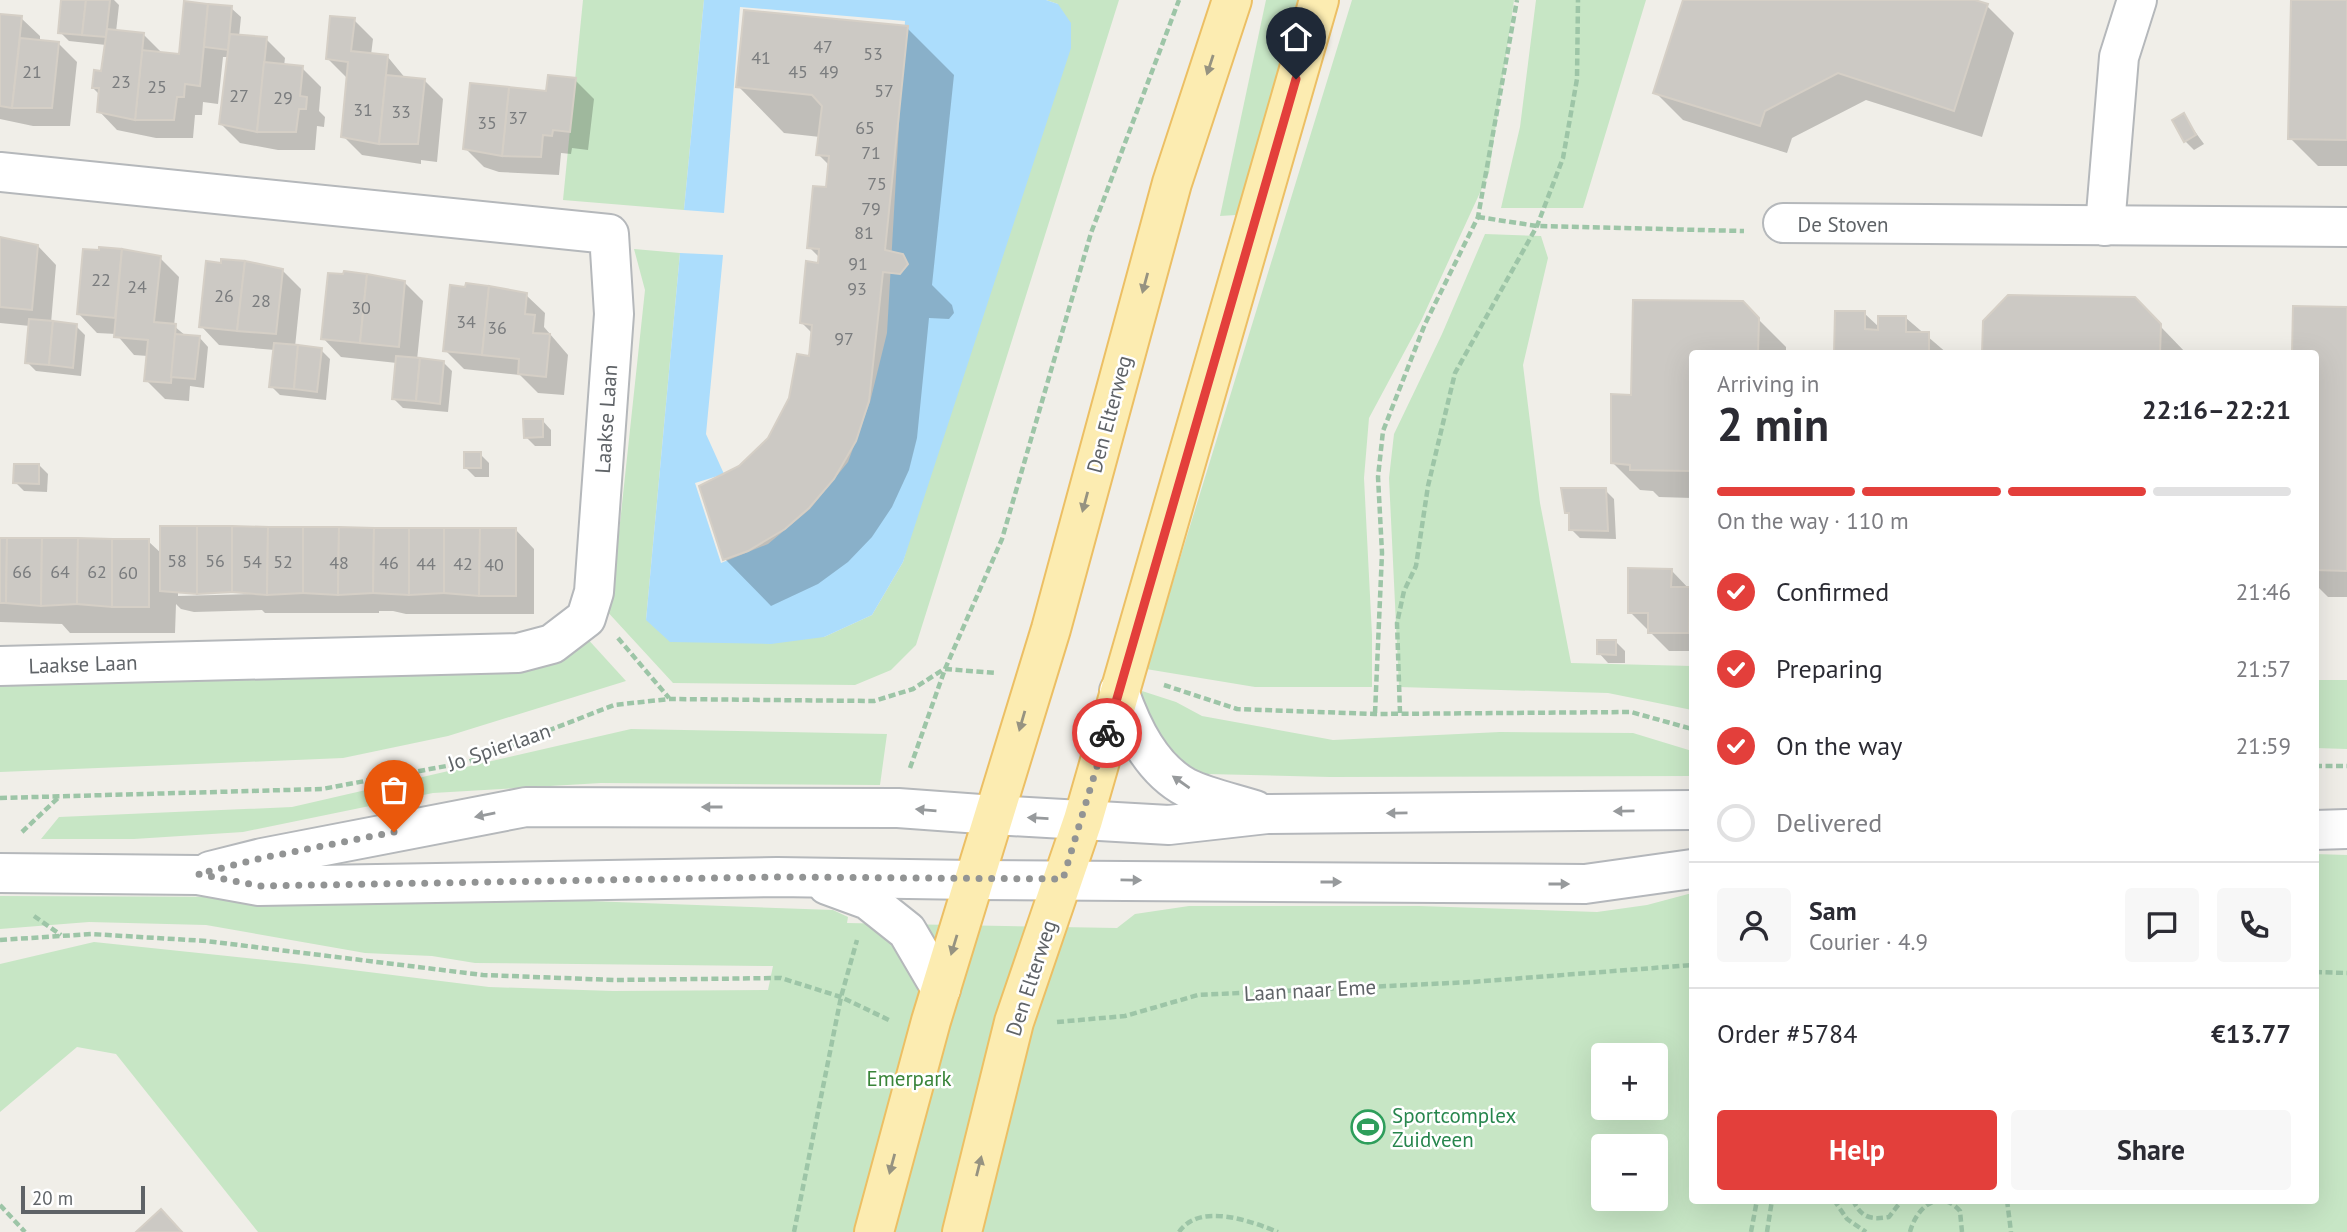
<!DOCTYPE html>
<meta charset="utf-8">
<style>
body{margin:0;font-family:"PT Sans",sans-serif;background:#f7f7f7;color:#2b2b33;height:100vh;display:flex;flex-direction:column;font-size:26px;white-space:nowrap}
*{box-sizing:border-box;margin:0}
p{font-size:23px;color:#7c7c81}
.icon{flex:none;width:38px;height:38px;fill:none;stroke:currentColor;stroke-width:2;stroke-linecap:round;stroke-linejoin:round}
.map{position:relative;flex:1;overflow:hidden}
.details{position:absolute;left:1689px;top:350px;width:630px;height:854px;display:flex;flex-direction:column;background:#fff;border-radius:7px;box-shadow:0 7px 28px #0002}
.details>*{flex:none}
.buttons{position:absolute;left:1591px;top:1043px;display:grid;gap:14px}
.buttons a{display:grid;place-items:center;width:77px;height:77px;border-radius:7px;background:#fff;box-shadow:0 7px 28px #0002;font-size:35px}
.scale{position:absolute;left:21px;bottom:18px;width:124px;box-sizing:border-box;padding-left:7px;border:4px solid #5f6367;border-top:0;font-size:19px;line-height:24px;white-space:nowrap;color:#5f6367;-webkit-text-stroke:5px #fff;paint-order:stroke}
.pin{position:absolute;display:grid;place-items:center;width:60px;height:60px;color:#fff;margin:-72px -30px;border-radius:50% 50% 50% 0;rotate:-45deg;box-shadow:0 0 7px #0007}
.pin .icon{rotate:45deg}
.courier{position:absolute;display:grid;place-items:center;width:70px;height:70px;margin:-35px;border:5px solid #e33f3b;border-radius:50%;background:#fff;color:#222;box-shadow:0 2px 9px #0007}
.head em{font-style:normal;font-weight:700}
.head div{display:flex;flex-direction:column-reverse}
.head{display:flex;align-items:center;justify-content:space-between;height:119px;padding:0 28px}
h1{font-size:46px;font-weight:700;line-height:52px}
.bar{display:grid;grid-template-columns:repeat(4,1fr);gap:10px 7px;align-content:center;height:84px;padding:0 28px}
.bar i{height:9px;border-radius:5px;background:#e1e1e2}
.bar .current{background:#e33f3b}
.bar p{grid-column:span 4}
.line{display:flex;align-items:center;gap:18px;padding:0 28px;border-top:2px solid #e1e1e2}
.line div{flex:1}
.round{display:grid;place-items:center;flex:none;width:74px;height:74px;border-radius:7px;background:#f7f7f7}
ol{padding:0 28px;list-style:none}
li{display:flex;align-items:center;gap:21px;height:77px}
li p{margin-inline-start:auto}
li .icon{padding:7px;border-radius:50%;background:#e33f3b;color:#fff;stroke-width:4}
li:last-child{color:#7c7c81}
li i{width:38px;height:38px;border:4px solid #e1e1e2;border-radius:50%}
.action{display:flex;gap:14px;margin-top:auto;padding:14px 28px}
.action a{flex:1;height:80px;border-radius:7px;background:#e33f3b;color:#fff;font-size:28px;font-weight:700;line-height:80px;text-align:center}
.action a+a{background:#f7f7f7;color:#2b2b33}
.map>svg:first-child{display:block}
</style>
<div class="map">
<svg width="2347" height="1232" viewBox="0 0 2347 1232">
<rect width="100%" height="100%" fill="#f0eee8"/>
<g fill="#c7e6c5" fill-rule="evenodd">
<polygon points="583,0 704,0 684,210 563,200"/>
<polygon points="1046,0 1119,0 916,645 891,670 855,685 673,683 604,608 613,588 645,290 634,249 680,253 646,620 824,637 872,615 903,562 1058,4"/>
<polygon points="1266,0 1300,0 1236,215 1220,216"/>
<polygon points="1352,0 1514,0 1489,173 1421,321 1369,418 1364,478 1372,635 1372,687 1255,687 1146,669"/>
<polygon points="1536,0 1646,0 1583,208 1501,208 1520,127"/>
<polygon points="1485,234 1541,236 1548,258 1523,365 1540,503 1571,663 1692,666 1692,710 1608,693 1399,687 1389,478 1394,434 1442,334"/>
<polygon points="585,636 626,681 448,736 343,758 0,772 0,683"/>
<polygon points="2315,680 2347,680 2347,749 2315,748"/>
<polygon points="1142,691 1176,702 1202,716 1333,740 1500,732 1633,733 1692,751 1692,776 1330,777 1207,774 1179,770 1142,711"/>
<polygon points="631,729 887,734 880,785 601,783 433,793 243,832 134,839 41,839 59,817 292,807"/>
<path d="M2315 854 2347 855V1232H258L116 1054 77 1047 0 1112V964L94 942 304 964 489 987 613 991 768 990 773 966 475 963 432 956 365 953 206 925 89 922 0 929V896L505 898 833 910 848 917 847 923 1117 928 1135 914 1189 906H1419L1597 912 1647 905 1692 893V1200H2315ZM1603 1055H1656V1108H1603ZM1603 1146H1656V1199H1603Z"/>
</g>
<polygon fill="#acddfc" points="704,0 1046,0 1058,4 1071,23 1071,48 903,562 872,615 824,637 771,644 670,642 646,620 680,253 723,255 706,434 724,474 695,483 721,563 768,544 810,509 848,462 870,402 887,333 905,21 740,7 724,213 684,210"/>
<g fill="#0003" fill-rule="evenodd">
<polygon points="63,0 114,0 119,5 116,32 143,34 163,54 181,56 186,3 231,8 241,17 239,37 266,39 285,58 284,66 302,68 321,87 319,111 325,117 324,127 317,126 315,150 278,150 240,143 221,124 229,57 223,57 218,104 203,102 202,115 195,115 193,138 156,138 117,130 99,111 100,95 93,88 102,72 106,45 69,41 60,32"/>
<polygon points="1685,0 1969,0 1987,6 2014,33 1982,137 1866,100 1792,138 1787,153 1683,120 1655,92"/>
<polygon points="2293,0 2347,0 2347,166 2318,166 2290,138"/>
<polygon points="0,15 21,18 40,36 40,42 58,43 77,62 70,126 33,126 0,119"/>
<polygon points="354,20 373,39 371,55 387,56 406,79 424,80 443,99 437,162 421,160 421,164 362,155 343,136 347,78 328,59"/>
<polygon points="907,28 954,75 932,285 952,305 954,313 949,319 929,318 917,438 909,470 892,507 872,537 848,562 818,584 771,606 725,559 740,467 769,439 811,358 813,334 802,323 820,264 820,258 809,247 828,189 830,166 818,154 820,137 784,133 738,86"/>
<polygon points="575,80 594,99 588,150 572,148 571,154 561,153 559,175 499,172 484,167 465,148 548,92"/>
<polygon points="2183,115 2204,144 2194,150 2185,141"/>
<polygon points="0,238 38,246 56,265 51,323 76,326 85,335 81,376 36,371 27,362 30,326 0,323"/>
<polygon points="101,249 160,258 179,277 174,326 186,336 199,337 208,347 204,388 190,386 189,401 165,399 146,380 148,356 134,355 116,334 97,333 79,314"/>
<polygon points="207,263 244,263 282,270 301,289 295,347 321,350 330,359 326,400 280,395 271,386 275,350 219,345 201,326"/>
<polygon points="404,282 423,301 417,360 443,362 452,371 448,412 403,408 394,399 397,363 341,357 323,338"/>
<polygon points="526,295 545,313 544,327 568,355 564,395 538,393 520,375 464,369 445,350"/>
<polygon points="2134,299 2187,354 1984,354"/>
<polygon points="1742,303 1786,347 1786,354 1692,354 1692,498 1659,497 1653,491 1640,490 1612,462 1633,397"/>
<polygon points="2347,309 2347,597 2328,597 2315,584 2315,354"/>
<polygon points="1864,313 1880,328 1906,318 1948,354 1836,354"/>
<polygon points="542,420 551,430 551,446 535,446 526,437"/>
<polygon points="480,454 489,463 489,477 475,477 466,468"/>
<polygon points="39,465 48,474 47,492 24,491 15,482"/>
<polygon points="1605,490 1614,499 1616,539 1580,538 1571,529 1571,516 1566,512"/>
<path d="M516 530 534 549V614H406L393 611H379V613H265L262 610 194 612 181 609 176 604 175 633H70L62 624 0 622V540L148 541 162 554ZM253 590V594L178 596V592Z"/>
<polygon points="1671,570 1692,592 1692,651 1669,651 1630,612"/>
<polygon points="1616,642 1625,651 1625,663 1608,663 1599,653"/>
</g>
<g fill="#ccc9c4" stroke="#d5cfc6" stroke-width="2">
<polygon points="61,0 86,0 82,35 58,33"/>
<polygon points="86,0 110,0 106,37 82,35"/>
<polygon points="1683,0 1975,0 1988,4 1954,111 1838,73 1765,111 1760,126 1653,93"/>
<polygon points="2291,0 2347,0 2347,140 2288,139"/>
<polygon points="184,1 208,4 200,86 185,84 184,97 177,97 174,120 135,120 142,50 179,54"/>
<polygon points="208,4 232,6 228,50 204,47"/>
<polygon points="744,10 908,26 885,250 903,254 908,264 900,274 883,272 869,401 856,441 834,479 809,508 785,529 748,551 723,560 699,486 739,466 768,438 789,398 797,354 809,356 812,325 800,323 806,261 818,263 819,249 807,248 813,186 826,187 829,156 816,155 822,106 812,95 736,87"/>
<polygon points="0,14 22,16 12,108 0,106"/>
<polygon points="330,16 355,18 351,51 388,55 379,144 341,137 348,62 326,59"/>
<polygon points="107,29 144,33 135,120 97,112 99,88 92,88 94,70 101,71"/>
<polygon points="230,34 267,37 257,132 219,124"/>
<polygon points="20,38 59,42 52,108 12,108"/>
<polygon points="264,62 303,66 300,96 307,97 306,109 299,109 296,132 257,132"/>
<polygon points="386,75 425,79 418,144 379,144"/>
<polygon points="548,75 576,78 570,132 553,130 552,136 543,135 541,157 502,156 509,87 546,91"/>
<polygon points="470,83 509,87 502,156 463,149"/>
<polygon points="2184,113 2196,135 2184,142 2172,120"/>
<polygon points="0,237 38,245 32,310 0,307"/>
<polygon points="99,247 122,249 115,318 77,314 83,249 99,250"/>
<polygon points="122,249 161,256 154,322 176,324 171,383 144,381 148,340 114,337"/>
<polygon points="221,259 245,261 237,331 199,327 206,261 221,263"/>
<polygon points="245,261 283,269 276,334 237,331"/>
<polygon points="344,271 367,274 360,343 321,339 328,273 343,274"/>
<polygon points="367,274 405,281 399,347 360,343"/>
<polygon points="466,283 489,286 482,355 443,351 450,285 465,287"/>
<polygon points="489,286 527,293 525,314 535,315 533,333 550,334 546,377 518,374 519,359 482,355"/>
<polygon points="2008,295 2135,297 2161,324 2160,354 1982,354 1983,321"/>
<polygon points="1633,300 1743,301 1759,318 1758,354 1692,354 1692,471 1630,470 1630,465 1611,463 1611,394 1631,395"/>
<polygon points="2293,306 2347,307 2347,571 2315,570 2315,354 2292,354"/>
<polygon points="1835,311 1865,311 1865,329 1878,330 1878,316 1906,316 1906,332 1929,332 1929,354 1834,354"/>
<polygon points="29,319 53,321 49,365 25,363"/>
<polygon points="53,321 77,324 73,368 49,365"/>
<polygon points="175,334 200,336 195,379 171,377"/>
<polygon points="274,343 298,345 294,389 269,387"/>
<polygon points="298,345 322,348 317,392 294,389"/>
<polygon points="396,356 420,358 416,401 392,399"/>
<polygon points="420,358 444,361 440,404 416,401"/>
<polygon points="523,419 543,419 543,437 524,438"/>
<rect x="464" y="452" width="17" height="16"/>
<polygon points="14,464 39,464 39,484 13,483"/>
<polygon points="1561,488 1606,488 1608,531 1569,530 1569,513 1565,513"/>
<polygon points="160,526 197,526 197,594 160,591"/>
<polygon points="197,526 232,526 232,592 197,594"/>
<polygon points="232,526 268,527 267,595 232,592"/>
<polygon points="268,527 303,527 303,593 267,595"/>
<polygon points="303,527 339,527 338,595 303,593"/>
<polygon points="339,527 374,528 373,593 338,595"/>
<polygon points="374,528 409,528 409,595 373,593"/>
<polygon points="409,528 444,528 444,593 409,595"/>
<polygon points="444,528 480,528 479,596 444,593"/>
<polygon points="480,528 516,528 516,596 479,596"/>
<polygon points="0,538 7,538 6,603 0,603"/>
<polygon points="7,538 42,538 41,606 6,603"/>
<polygon points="42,538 78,538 77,604 41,606"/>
<polygon points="78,538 112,539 112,607 77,604"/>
<rect x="112" y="539" width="37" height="68"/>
<polygon points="1628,568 1672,569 1671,587 1690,587 1689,633 1648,633 1648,613 1628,613"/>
<polygon points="1597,640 1616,640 1616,655 1597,654"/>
<polygon points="161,1209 182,1232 136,1232"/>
</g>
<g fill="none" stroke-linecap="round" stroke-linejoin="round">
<defs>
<g id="street">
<polyline points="0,172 609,234 614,314 594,592 586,618 552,644 518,653 0,666"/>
<polyline points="1783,223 2347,227"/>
<polyline points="2105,226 2119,57 2137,0"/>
<polyline points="210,871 262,858 526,807 898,808 994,815"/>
<polyline points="0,873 198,875 259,886 777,877 974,880"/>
<polyline points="827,885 868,900 907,931 941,989"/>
</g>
<g id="secondary">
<path d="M1119 691C1132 728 1151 769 1187 788 1208 798 1233 803 1255 810"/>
<polyline points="994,815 1169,825 1267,814 1692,810"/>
<polyline points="2315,830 2347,829"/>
<polyline points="974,880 1585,884 1692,869"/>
</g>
<g id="primary">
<polyline points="874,1232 931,1021 1051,629 1172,183 1232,0"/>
<polyline points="962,1232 1014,1022 1083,820 1319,0"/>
</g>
</defs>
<use href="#street" stroke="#b5b8bb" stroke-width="42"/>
<use href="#secondary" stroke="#b4b7bb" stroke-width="42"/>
<use href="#primary" stroke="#ecbf64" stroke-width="42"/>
<g stroke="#9dc5a7" stroke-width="4.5" stroke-dasharray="7 3.5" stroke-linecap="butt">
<polyline points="1478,217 1537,226 1744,231"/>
<polyline points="618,638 669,698"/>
<polyline points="945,669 996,673"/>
<polyline points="1164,685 1237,709 1375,714 1631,712 1692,729"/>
<polyline points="1375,713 1382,553 1378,477 1383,431 1425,324 1478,217 1517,0"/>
<polyline points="1400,713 1397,623 1404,591 1416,566 1428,486 1455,373 1537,226 1563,158 1577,79 1578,0"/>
<polyline points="2315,766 2347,766"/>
<polyline points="910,768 945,669 1002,539 1091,233 1179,0"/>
<polyline points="0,798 322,789 468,762 614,705 669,699 874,701 913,689 944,669"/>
<polyline points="22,832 59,797"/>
<polyline points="34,916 61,935"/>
<polyline points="0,940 91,934 206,941 483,975 615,980 781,978 841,997 891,1021"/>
<polyline points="2315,972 2347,973"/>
<polyline points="1057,1022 1125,1016 1198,995 1472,982 1692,965"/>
<polyline points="1834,1200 1847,1219 1866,1232"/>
<path d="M1853 1200C1861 1218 1871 1220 1889 1217L1902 1200"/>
<polyline points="2007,1200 2011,1232"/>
<polyline points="0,1205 25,1232"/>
<polyline points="794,1232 841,997 857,940"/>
<path d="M1179 1232C1200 1202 1250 1221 1278 1232"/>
<polyline points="1751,1232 1757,1200"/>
<polyline points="1767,1232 1772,1200"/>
<path d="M1910 1232C1916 1208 1939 1187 1960 1211L1962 1232"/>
</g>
<use href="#street" stroke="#fff" stroke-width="38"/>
<use href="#secondary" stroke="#fff" stroke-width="38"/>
<use href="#primary" stroke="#fcecb1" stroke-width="38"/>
</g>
<defs><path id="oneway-solid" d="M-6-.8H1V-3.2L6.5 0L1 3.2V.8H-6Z" transform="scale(1.75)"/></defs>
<g fill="#969381">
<use href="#oneway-solid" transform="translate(1210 65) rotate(108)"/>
<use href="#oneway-solid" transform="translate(1145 283) rotate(105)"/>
<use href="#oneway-solid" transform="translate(1085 502) rotate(105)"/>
<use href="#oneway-solid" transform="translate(1022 721) rotate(106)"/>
<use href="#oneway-solid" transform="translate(954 945) rotate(107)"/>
<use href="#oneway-solid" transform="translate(892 1164) rotate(105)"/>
<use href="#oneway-solid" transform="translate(979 1166) rotate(-76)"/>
</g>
<g fill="#979a9c">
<use href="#oneway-solid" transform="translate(1181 782) rotate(-145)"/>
<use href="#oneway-solid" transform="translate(712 807) rotate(180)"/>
<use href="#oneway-solid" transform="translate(926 810) rotate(-175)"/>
<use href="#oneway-solid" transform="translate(1624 811) rotate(179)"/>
<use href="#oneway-solid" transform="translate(1397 813) rotate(179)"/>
<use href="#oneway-solid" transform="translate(485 815) rotate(169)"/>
<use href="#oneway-solid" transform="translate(1038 818) rotate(-177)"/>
<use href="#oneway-solid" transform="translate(1131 880) rotate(1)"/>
<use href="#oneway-solid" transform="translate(1331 882)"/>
<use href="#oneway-solid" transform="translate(1559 884)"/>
</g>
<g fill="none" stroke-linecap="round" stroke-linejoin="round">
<polyline stroke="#929494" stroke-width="7" stroke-dasharray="0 12.6" points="394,832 262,858 198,874 260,886 777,877 1063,879 1107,733"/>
<polyline stroke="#e33f3b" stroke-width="9" points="1107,733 1296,79"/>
</g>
<defs>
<symbol id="stadium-ring" viewBox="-11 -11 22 22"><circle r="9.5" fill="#fff" stroke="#2e9e5b" stroke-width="1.5"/><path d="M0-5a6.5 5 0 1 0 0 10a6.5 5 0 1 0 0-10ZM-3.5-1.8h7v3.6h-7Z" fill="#2e9e5b"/></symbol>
</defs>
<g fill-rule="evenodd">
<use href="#stadium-ring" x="1349" y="1108" width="38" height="38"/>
</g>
<g text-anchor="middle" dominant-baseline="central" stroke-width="5" stroke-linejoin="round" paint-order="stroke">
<g font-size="18" fill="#7a7c7e">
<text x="823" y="46">47</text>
<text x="873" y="53">53</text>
<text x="761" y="57">41</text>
<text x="32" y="71">21</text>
<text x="798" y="71">45</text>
<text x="829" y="71">49</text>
<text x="121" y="81">23</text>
<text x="157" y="86">25</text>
<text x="884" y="90">57</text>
<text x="239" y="95">27</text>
<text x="283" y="97">29</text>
<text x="363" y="109">31</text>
<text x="401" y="111">33</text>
<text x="518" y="117">37</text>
<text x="487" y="122">35</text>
<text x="865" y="127">65</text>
<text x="871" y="152">71</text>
<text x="877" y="183">75</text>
<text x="871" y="208">79</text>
<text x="864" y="232">81</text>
<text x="858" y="263">91</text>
<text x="101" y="279">22</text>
<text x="137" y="286">24</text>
<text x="857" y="288">93</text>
<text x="224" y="295">26</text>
<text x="261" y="300">28</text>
<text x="361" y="307">30</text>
<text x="466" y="321">34</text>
<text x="497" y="327">36</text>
<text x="844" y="338">97</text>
<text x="177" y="560">58</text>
<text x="215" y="560">56</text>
<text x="252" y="561">54</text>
<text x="283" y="561">52</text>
<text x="339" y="562">48</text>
<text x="389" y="562">46</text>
<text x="426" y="563">44</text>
<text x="463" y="563">42</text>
<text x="494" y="564">40</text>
<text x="22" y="571">66</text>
<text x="60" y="571">64</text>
<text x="97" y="571">62</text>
<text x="128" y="572">60</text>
</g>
<g font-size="21" fill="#5f6367" stroke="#fff">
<text x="1843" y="224">De Stoven</text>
<text transform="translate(1109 414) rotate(-75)">Den Elterweg</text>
<text transform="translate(606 419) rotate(-86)">Laakse Laan</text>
<text transform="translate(83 664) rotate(-2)">Laakse Laan</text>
<text transform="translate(499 747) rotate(-19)">Jo Spierlaan</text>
<text transform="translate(1031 978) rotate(-72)">Den Elterweg</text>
<text transform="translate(1310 990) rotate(-3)">Laan naar Eme</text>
</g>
<g font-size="21" fill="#398439" stroke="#fff">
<text x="909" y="1078">Emerpark</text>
</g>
<g font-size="21" fill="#27864d" stroke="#fff" text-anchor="start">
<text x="1392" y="1115">Sportcomplex<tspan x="1392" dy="24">Zuidveen</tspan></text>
</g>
</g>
</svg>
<div class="buttons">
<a>+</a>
<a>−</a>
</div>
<div class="scale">20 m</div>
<div class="pin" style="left:394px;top:832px;background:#ea580c"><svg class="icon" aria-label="bag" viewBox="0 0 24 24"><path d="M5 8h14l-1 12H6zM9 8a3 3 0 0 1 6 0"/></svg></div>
<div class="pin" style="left:1296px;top:79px;background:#1f2937"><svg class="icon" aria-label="home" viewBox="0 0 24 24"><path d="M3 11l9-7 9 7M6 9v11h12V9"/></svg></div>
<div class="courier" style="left:1107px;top:733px"><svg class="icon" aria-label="bike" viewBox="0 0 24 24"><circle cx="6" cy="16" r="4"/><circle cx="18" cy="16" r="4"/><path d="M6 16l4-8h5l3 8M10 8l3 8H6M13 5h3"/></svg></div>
<section class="details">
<div class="head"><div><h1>2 min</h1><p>Arriving in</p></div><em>22:16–22:21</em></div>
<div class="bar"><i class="current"></i><i class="current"></i><i class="current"></i><i></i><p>On the way · 110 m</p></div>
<ol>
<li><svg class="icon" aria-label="check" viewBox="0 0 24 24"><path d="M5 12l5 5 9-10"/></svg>Confirmed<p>21:46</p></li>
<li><svg class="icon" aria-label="check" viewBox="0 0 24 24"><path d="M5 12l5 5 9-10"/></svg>Preparing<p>21:57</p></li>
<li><svg class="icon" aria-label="check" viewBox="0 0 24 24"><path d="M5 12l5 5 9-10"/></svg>On the way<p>21:59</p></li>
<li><i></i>Delivered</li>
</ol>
<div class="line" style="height:126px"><a class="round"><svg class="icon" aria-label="person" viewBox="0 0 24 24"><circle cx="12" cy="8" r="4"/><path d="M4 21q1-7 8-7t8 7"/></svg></a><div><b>Sam</b><p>Courier · 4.9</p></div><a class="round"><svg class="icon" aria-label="chat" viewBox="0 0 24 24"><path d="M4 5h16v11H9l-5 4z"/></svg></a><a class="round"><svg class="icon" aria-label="phone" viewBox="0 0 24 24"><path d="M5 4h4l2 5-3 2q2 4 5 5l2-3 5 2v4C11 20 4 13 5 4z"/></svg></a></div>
<div class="line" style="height:91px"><div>Order #5784</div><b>€13.77</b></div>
<div class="action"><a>Help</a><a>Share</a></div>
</section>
</div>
